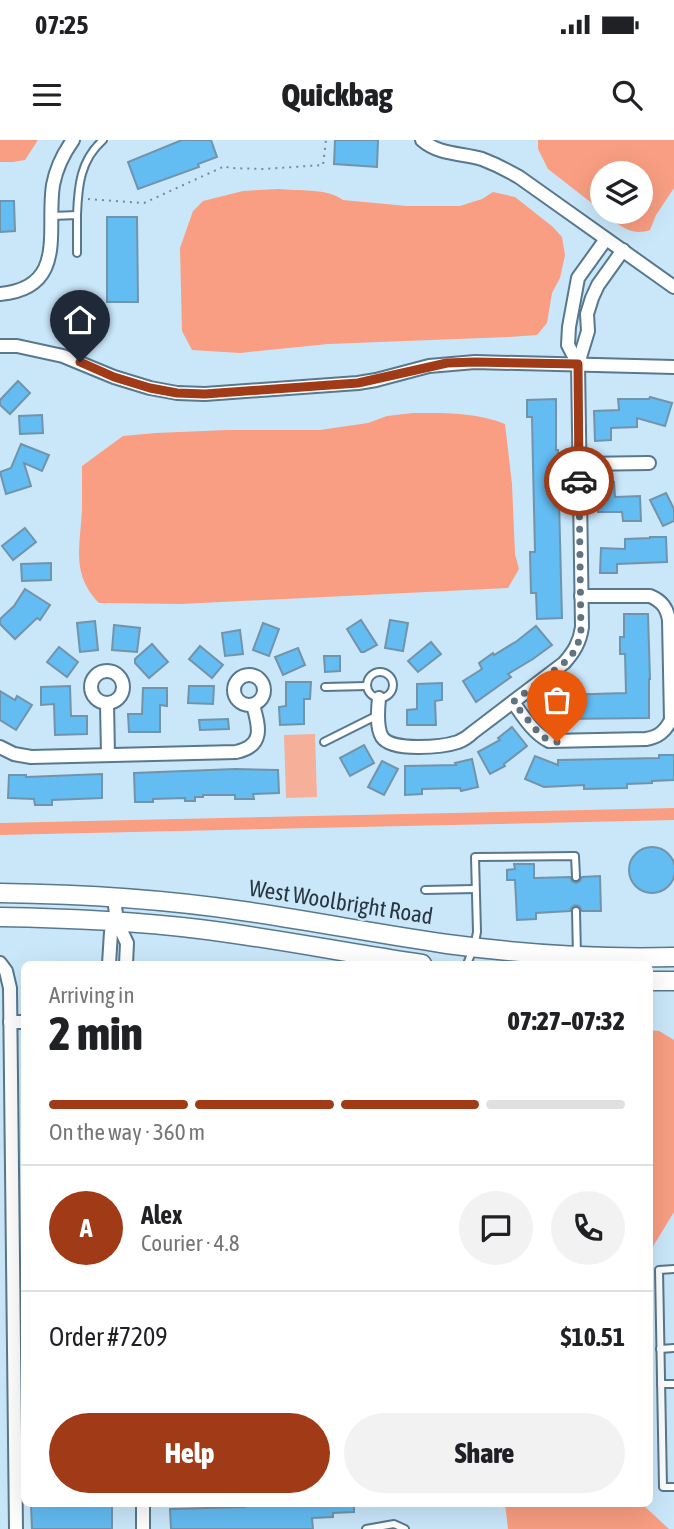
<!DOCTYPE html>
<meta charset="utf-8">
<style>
body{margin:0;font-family:"Asap Condensed",sans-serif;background:#f2f2f2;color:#202124;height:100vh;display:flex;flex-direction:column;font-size:26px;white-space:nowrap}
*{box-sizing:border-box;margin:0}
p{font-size:23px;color:#757577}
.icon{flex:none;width:38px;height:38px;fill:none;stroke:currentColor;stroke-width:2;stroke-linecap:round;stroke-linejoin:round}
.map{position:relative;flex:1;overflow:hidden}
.side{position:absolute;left:21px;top:821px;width:632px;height:546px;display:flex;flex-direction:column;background:#fff;border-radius:10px;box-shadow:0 7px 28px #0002}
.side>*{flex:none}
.fabs{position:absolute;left:590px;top:21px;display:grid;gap:14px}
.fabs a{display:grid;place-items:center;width:63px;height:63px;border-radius:50%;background:#fff;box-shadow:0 7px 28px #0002;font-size:35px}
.pin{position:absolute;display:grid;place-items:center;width:60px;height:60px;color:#fff;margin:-72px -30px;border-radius:50% 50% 50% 0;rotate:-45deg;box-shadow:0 0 7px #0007}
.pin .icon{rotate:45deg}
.courier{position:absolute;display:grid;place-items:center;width:70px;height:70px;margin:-35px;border:5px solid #a13a17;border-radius:50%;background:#fff;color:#222;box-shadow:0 2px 9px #0007}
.summary em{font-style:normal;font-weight:800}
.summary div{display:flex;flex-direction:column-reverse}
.summary{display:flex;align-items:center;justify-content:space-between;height:119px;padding:0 28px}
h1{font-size:46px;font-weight:800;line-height:52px}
.bar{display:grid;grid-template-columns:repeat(4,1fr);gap:10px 7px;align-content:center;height:84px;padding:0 28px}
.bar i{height:9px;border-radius:5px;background:#e0e0e0}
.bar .current{background:#a13a17}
.bar p{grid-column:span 4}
.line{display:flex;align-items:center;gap:18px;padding:0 28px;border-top:2px solid #e0e0e0}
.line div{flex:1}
.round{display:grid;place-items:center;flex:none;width:74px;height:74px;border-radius:37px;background:#f2f2f2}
.action{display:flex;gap:14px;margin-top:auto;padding:14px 28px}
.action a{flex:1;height:80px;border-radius:42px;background:#a13a17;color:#fff;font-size:28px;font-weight:800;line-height:80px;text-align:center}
.action a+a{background:#f2f2f2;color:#202124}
.status{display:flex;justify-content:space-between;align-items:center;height:49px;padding:0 35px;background:#fff;direction:ltr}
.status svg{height:19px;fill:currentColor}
header{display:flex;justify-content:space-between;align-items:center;height:91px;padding:0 28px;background:#fff;font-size:32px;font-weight:800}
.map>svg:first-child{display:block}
</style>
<div class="status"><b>07:25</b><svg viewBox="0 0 49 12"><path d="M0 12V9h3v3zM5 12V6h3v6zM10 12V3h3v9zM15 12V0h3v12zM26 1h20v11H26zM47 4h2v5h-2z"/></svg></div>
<header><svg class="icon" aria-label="menu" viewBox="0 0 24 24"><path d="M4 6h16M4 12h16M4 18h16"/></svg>Quickbag<svg class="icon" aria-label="search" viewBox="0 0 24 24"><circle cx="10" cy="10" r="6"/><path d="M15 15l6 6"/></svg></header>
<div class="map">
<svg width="674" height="1389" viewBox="0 0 674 1389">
<rect width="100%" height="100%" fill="#cae7fa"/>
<polygon fill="#f6af99" points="315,594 317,657 286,658 284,595"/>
<g fill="#f99e82">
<polygon points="0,0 38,0 25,20 13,22 0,22"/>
<path d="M538 0H674V48L656 75 650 90C631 97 617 84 603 72H640V33H602V71L548 29 538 9Z"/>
<path d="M278 49C297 51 328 48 343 60L407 66H460L482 59 493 52 515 57 553 87 562 97 565 115 560 138 552 153 547 183 537 195 509 197 328 204 240 213 192 210 182 191 180 108 193 71 203 61 243 51Z"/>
<path d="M413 273C445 273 475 272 505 284L512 344 515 414 519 429 508 448 181 464 99 463C71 434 80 407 82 370 82 355 82 341 82 326L123 296 156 293 227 290H320L368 283 387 276Z"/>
<polygon points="649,890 659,891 674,900 674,1072 649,1113"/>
<polygon points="505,1363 641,1363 669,1389 508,1389"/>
</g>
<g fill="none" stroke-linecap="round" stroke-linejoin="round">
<polyline stroke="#f99e82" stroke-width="12" points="0,689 674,674"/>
</g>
<g fill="#63bcf2" stroke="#7294aa" stroke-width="2">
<polygon points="182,0 211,0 217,17 198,24 199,27 138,49 128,22"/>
<polygon points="335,0 378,0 377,27 334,24"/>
<polygon points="0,61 14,61 15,91 0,92"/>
<polygon points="107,77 137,77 138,162 107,162"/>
<polygon points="18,241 30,253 10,274 0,265 0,260"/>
<polygon points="650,257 672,263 665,286 637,278 637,287 611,288 611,300 595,301 594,271 619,270 618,259 649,259"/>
<polygon points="556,259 556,310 558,310 559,360 562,478 537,479 536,453 531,453 530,412 535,412 533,326 532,277 527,277 527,260"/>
<polygon points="42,275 43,293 20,294 19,276"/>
<polygon points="21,304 49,315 42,331 24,323 31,346 6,354 0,332 11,328"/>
<polygon points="597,342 614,342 615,357 640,356 641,381 623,381 622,372 598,372"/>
<polygon points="666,353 674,369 674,381 663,386 650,360"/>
<polygon points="25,388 36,402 13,420 2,406"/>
<polygon points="650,397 666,397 667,422 617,424 617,433 600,433 601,408 625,409 625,399 650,398"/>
<polygon points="51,423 51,440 22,441 21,424"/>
<polygon points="25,449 50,465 40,480 37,478 15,499 0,484 0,479 14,466"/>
<polygon points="624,474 648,474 650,539 649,539 649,578 560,579 560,555 626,553 625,514 620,514 620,497 624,497"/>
<polygon points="361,480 377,505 364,512 361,512 347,489"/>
<polygon points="390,480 408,483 403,511 385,508"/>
<polygon points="95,481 98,510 80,512 77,483"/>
<polygon points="263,483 279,489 269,516 253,510"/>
<polygon points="114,485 140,488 137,512 112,510"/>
<polygon points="536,486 552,505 533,519 508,534 511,537 476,562 463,541 482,529 479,523 493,513 494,515 517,501"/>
<polygon points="240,490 243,514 225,516 222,493"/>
<polygon points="431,502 441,514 418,532 408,521"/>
<polygon points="152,504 168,522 149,538 135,523 135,519"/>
<polygon points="200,506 223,525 212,538 189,519"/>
<polygon points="59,507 78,522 67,537 47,522"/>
<polygon points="298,508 305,525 283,535 275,517"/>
<polygon points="324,516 340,516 340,531 325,532"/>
<polygon points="286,542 311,542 310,559 304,559 304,584 280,585 279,567 286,566"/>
<polygon points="442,543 442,560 435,561 436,585 407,585 407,570 417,569 417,544"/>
<polygon points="70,546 71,576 87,576 87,594 55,595 54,564 41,565 41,547"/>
<polygon points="189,546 214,546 213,564 188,563"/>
<polygon points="143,548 167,548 167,566 160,565 160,592 129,592 128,574 142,574"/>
<polygon points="0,551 15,560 17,556 32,565 16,590 0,580"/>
<polygon points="228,579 229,589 200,590 199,580"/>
<polygon points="512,587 527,606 504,624 505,626 490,634 478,612 500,600 498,598"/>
<polygon points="364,605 374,623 350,636 340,618"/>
<polygon points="659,615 674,615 674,640 652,641 652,643 627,644 627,648 584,649 584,645 544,647 525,639 535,616 558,625 558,620 659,618"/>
<polygon points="472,619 478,647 461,651 460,648 422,649 422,654 405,655 405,626 456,625 455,623"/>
<polygon points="382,621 398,629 384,655 368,647"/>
<polygon points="235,629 278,630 279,653 253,654 254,659 235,659 235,655 203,655 203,657 195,657 195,661 185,661 185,658 153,659 153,662 135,662 134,633"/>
<polygon points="102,634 102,658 52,660 52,665 35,665 34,659 8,658 9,635 26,635 26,637"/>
<circle cx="652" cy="730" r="23"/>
<polygon points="514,724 534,724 534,738 570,737 572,741 576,743 580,741 582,737 600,736 601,771 582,771 579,766 575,765 571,768 570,771 536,773 536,779 517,780 515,740 507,740 507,730 515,729"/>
<polygon points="53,1363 75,1363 75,1365 112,1363 112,1389 32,1389 31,1365 53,1365"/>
<polygon points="244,1363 354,1363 354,1372 333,1373 333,1377 312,1378 313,1389 171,1389 170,1369 245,1367"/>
</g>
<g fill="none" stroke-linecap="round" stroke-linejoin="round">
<defs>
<g id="service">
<path d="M77 75C78 47 80 20 103 0"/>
<polyline points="52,76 77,75 77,113"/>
<circle cx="380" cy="545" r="13"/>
<polyline points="325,547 367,546"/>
<polyline points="324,602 378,575"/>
<polyline points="425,750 475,749"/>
<polyline points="576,771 577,815"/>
<polyline points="467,824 474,807 477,792 475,717 575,716 576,737"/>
<polyline points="674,1129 659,1130 663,1347 674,1347"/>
<polyline points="660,1209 674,1208"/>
<polyline points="661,1244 674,1244"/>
<polyline points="366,1389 394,1384 405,1389"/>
</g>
<g id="minor">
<path d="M422 0C439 15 462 13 482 19 495 24 507 30 519 37L674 147"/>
<path d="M0 154C68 148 46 90 53 45 56 29 63 14 73 0"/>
<polyline points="0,206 17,206 63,216 114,237 150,248 177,253 205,254 358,243 376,240 429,226 475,222 674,227"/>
<polyline points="578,224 568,205 569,187 578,138 606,99"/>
<polyline points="579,324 649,323"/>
<circle cx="107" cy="547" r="16"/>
<circle cx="249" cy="550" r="15"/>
<path d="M379 558C378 569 376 587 382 597 392 612 443 607 458 602 463 600 468 597 472 593L564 523C574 512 580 502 582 487L578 224 588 191 587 174 592 158 598 145 623 110"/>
<path d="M513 562C523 576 533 593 549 601L646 599C659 597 665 591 671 580L669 480C667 468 662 461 650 456H581"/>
<polyline points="107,563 108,615"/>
<path d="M0 607 14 614 31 617 236 612C265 606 259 586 253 565"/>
<polyline points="114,758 117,782 127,803 126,824"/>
<polyline points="0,823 6,831 10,848 16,1389"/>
<polyline points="109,824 111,792 117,782"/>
<polyline points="10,882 24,882"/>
<polyline points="143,1389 143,1363"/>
</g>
<g id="secondary">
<path d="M0 753C81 754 163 759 243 771 311 781 379 794 447 804 522 814 598 819 674 817"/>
<path d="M0 777C66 778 133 781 199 789 273 798 347 813 422 824"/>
<polyline points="649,841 674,841"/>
</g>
</defs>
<use href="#service" stroke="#58788d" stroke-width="10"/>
<use href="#minor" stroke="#58788d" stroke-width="16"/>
<use href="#secondary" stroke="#58788d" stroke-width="21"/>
<polyline stroke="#758a99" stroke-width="2" stroke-dasharray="2 5" stroke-linecap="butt" points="88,59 144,63 225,26 229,28 264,29 323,25 326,0"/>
<use href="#service" stroke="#fff" stroke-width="6"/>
<use href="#minor" stroke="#fff" stroke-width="12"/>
<use href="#secondary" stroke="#fff" stroke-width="18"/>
</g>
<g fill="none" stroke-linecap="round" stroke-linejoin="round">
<polyline stroke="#617481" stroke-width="7" stroke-dasharray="0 12.6" points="557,602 542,597 513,562 564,523 575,511 581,495 579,341"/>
<polyline stroke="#a13a17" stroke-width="9" points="80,222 114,237 150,248 177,253 205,254 358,243 447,223 475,222 578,224 579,341"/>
</g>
<g text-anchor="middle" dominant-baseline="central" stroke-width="5" stroke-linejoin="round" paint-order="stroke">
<g font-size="23" fill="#283640" stroke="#cae7fa">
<text transform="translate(341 762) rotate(9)">West Woolbright Road</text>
</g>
</g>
</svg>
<div class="fabs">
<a><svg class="icon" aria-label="layers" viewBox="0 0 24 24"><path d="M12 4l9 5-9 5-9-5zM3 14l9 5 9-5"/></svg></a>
</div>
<div class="pin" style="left:557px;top:602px;background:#ea580c"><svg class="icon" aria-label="bag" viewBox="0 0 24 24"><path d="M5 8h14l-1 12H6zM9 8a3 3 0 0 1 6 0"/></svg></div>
<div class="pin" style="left:80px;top:222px;background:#1f2937"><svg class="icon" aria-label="home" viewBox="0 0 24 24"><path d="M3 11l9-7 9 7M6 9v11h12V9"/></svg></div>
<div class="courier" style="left:579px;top:341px"><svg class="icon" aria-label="car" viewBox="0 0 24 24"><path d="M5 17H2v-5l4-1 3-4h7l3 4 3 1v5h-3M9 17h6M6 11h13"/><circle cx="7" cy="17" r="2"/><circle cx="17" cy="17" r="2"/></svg></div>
<section class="side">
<div class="summary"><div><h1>2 min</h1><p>Arriving in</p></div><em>07:27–07:32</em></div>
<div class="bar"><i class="current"></i><i class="current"></i><i class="current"></i><i></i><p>On the way · 360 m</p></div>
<div class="line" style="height:126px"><b class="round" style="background:#a13a17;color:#fff">A</b><div><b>Alex</b><p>Courier · 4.8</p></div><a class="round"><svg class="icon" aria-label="chat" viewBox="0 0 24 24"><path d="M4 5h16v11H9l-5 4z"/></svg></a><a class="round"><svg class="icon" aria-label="phone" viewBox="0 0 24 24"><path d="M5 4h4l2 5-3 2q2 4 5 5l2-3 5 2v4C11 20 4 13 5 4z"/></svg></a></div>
<div class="line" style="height:91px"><div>Order #7209</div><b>$10.51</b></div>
<div class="action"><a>Help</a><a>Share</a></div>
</section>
</div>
